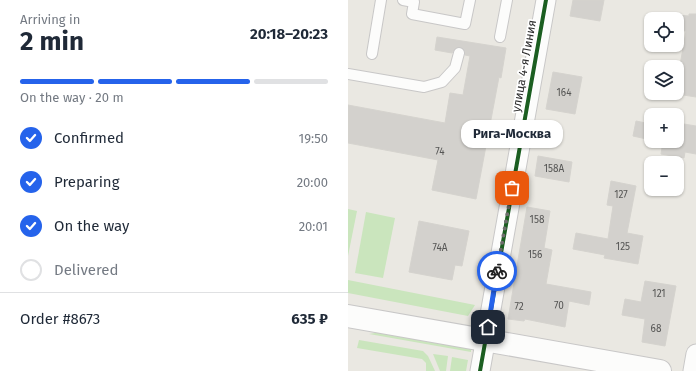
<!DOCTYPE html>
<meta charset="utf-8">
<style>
body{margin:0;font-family:"Fira Sans",sans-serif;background:#f2f2f3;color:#1f2937;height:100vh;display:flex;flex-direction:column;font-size:15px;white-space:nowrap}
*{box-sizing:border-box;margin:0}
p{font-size:13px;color:#747a83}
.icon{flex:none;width:22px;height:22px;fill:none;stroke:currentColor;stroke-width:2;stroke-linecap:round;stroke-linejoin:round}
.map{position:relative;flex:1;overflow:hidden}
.sheet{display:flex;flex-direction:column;background:#fff;width:348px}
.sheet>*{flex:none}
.buttons{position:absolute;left:296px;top:12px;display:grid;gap:8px}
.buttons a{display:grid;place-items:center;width:40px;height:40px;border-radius:8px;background:#fff;box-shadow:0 1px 3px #0004;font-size:20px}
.pin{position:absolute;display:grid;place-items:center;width:34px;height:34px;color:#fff;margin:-17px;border-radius:8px;box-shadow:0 2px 6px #0006}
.courier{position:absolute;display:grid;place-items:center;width:40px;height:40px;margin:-20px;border:3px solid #2563eb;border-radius:50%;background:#fff;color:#222;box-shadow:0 1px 5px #0007}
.bubble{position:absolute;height:28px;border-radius:12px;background:#fff;box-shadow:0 1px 3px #0004;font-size:13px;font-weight:700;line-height:28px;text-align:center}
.head em{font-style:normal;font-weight:700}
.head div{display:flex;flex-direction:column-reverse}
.head{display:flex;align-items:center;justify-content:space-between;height:68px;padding:0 20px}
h1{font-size:26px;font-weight:700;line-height:30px}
.bar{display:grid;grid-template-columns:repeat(4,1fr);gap:6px 4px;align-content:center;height:48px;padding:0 20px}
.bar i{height:5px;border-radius:3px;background:#e0e1e3}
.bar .active{background:#2563eb}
.bar p{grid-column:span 4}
.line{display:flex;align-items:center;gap:10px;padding:0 20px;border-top:1px solid #e0e1e3}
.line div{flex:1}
ol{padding:0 20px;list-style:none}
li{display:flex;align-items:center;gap:12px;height:44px}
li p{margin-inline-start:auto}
li .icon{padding:4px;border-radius:50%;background:#2563eb;color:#fff;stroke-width:4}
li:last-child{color:#747a83}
li i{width:22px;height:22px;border:2px solid #e0e1e3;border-radius:50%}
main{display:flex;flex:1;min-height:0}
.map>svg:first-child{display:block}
</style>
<main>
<section class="sheet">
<div class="head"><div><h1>2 min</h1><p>Arriving in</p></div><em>20:18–20:23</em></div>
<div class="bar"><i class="active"></i><i class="active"></i><i class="active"></i><i></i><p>On the way · 20 m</p></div>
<ol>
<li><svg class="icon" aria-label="check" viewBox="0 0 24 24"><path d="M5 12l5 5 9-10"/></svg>Confirmed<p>19:50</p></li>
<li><svg class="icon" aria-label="check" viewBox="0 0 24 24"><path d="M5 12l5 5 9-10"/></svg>Preparing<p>20:00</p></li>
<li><svg class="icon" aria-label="check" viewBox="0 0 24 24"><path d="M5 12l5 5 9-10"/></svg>On the way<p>20:01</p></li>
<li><i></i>Delivered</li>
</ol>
<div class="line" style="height:52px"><div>Order #8673</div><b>635 ₽</b></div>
</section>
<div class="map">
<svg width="348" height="371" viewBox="0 0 348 371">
<rect width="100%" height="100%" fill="#eae8e2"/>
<g fill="#cae5bd">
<polygon points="0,209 9,211 0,256"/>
<polygon points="18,212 47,218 35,278 7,273"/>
<polygon points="0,280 127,305 120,316 0,293"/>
<polygon points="39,331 123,348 123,352 21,334"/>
<polygon points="11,340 75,351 80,356 87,371 78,371 78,363 74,359 9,348"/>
<polygon points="85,354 100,356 98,371 92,371"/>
<polygon points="104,357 120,360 118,371 102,371"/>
</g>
<g fill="#d3d1cd" stroke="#d5d3ce">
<polygon points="225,0 256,0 252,21 222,16"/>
<polygon points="341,14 348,14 348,97 329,94 329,71 331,71 338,31 329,30 329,15 341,16"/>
<polygon points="89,37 158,48 153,78 151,77 128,199 84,190 90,160 0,143 0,105 97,123 102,93 115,95 122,56 117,55 117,51 112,47 107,48 104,53 87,50"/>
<polygon points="205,72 234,77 227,114 198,109"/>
<polygon points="288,121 303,124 303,140 285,136"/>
<polygon points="330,123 348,126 348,154 337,152 336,158 313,154 315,141 329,141"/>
<polygon points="190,156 224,162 221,182 187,176"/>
<polygon points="263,181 288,186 279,233 295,236 290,264 256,258 257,255 225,249 228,233 260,239 265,206 259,205"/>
<polygon points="179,207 202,211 196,248 204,250 198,284 243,292 241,305 221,301 217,327 177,319 176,321 160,319"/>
<polygon points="71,221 121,231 114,266 107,265 104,280 61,272"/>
<polygon points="297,281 328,286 317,346 294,342 297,319 274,315 277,299 293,302"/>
</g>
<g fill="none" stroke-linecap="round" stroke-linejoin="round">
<defs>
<g id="lane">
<polyline points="55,0 66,2 64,14 117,24 122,0"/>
<polyline points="152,37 159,0"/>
<polyline points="24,54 33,0"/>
<polyline points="0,74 76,87 94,82 107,68 111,53"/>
</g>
<g id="street">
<polyline points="132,371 198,0"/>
<polyline points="345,371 348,354"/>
</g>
<polyline id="secondary" points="0,316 312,371"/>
</defs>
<use href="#lane" stroke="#c8c7c7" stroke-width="12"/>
<use href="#street" stroke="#c8c7c7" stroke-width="21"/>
<use href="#secondary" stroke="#c8c7c7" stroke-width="24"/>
<use href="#lane" stroke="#fcfcfb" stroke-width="10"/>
<use href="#street" stroke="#fcfcfb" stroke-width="19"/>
<use href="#secondary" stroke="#fcfcfb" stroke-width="22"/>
<defs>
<polyline id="cycleway" points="132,371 198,0"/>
</defs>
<use href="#cycleway" stroke="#fff" stroke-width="6"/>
<use href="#cycleway" stroke="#1b5e20" stroke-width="4"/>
</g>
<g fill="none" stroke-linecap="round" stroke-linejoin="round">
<polyline stroke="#6e6e6c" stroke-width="4" stroke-dasharray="0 7.2" points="149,271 164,188"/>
<polyline stroke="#2563eb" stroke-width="5" points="140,327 149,271"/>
</g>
<g text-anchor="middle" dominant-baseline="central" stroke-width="3.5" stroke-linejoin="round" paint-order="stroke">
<g font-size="10" fill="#565655">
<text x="216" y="93">164</text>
<text x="92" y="152">74</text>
<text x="206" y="169">158А</text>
<text x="273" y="195">127</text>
<text x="189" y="220">158</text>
<text x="275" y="247">125</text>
<text x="92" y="248">74А</text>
<text x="187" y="255">156</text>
<text x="311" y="294">121</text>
<text x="211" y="306">70</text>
<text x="171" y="307">72</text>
<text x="308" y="329">68</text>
</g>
<g font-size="12" fill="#2c2c2c" stroke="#fff">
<text transform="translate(176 66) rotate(-80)">улица 4-я Линия</text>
</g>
</g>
</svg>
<div class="buttons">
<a><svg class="icon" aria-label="locate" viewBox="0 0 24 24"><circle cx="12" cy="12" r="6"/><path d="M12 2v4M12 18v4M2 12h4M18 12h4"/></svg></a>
<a><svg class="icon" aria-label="layers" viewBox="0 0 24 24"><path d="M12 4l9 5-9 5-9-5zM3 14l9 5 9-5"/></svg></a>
<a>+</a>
<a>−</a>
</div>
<div class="pin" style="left:164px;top:188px;background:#ea580c"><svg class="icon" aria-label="bag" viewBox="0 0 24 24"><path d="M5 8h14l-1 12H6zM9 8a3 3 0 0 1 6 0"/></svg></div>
<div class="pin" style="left:140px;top:327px;background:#1f2937"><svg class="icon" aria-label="home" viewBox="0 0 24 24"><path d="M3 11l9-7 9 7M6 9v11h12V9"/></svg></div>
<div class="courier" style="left:149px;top:271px"><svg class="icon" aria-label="bike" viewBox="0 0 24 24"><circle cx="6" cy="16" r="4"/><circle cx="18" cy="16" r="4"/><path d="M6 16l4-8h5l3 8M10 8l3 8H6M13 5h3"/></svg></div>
<div class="bubble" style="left:113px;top:120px;width:102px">Рига-Москва</div>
</div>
</main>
